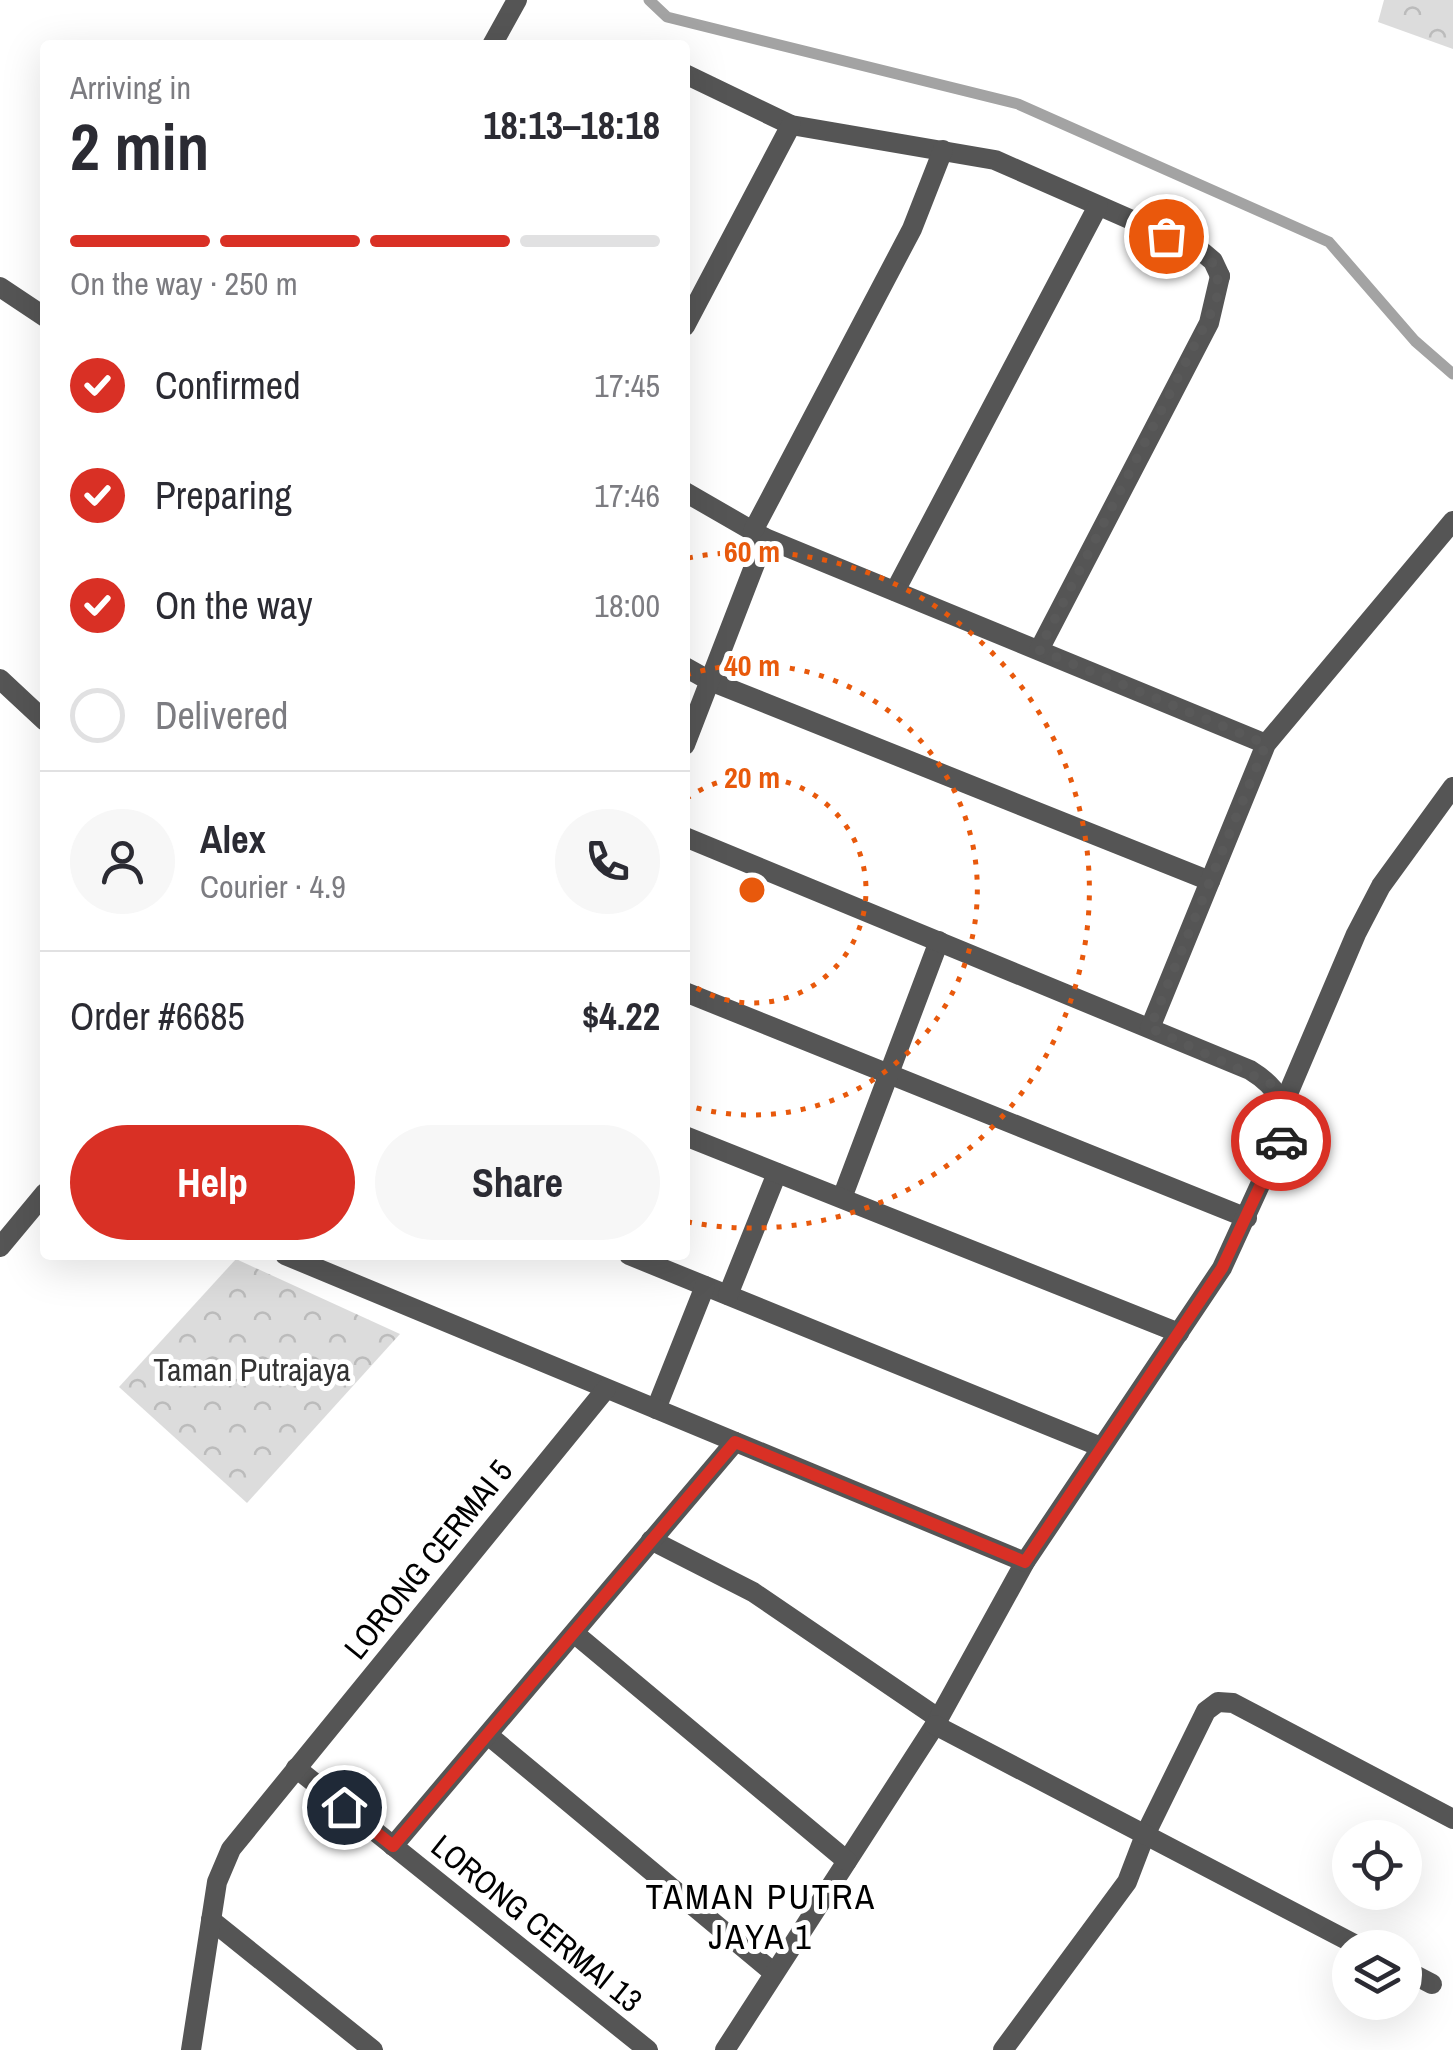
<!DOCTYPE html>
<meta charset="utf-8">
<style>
body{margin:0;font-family:"Archivo Narrow",sans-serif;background:#f7f7f7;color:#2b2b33;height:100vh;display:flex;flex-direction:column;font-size:38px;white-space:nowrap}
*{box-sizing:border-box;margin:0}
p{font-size:32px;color:#7c7c81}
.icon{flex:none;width:55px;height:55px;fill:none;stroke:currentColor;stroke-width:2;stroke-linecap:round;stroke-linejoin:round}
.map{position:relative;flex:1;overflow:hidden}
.drawer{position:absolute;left:40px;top:40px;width:650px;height:1220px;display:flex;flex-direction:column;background:#fff;border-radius:10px;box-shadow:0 10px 40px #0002}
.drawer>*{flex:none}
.buttons{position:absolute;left:1332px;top:1820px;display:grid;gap:20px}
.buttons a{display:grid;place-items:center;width:90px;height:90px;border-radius:50%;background:#fff;box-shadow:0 10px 40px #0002;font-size:50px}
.pin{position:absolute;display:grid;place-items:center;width:85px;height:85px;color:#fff;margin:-42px;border:5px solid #fff;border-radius:50%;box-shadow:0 2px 10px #0007}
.courier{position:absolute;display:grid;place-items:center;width:100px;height:100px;margin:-50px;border:8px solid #d93025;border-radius:50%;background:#fff;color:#222;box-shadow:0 2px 12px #0007}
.headline em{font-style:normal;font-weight:700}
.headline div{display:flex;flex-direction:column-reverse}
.headline{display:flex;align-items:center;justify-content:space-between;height:170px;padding:0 30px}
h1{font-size:65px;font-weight:700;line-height:75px}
.bar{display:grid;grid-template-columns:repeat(4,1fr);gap:15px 10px;align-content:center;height:120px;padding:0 30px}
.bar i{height:12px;border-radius:8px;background:#e1e1e2}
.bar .selected{background:#d93025}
.bar p{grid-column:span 4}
.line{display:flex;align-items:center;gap:25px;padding:0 30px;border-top:2px solid #e1e1e2}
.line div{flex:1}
.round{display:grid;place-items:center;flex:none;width:105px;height:105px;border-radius:52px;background:#f7f7f7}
ol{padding:0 30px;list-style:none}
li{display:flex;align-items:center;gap:30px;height:110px}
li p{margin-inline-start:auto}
li .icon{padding:10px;border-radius:50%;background:#d93025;color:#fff;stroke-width:4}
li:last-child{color:#7c7c81}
li i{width:55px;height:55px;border:5px solid #e1e1e2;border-radius:50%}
.button{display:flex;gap:20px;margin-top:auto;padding:20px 30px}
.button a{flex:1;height:115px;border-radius:60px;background:#d93025;color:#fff;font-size:40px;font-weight:700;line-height:115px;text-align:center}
.button a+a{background:#f7f7f7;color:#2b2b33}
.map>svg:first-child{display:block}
</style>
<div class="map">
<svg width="1453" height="2050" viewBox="0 0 1453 2050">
<defs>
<pattern id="forest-crowns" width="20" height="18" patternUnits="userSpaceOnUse" patternTransform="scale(2.5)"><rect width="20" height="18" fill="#dcdcdc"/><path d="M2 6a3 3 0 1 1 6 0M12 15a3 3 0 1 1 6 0" fill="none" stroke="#bbb"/></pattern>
</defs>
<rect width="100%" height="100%" fill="#fff"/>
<g fill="url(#forest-crowns)">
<polygon points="1384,0 1453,0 1453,49 1378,22"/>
<polygon points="236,1259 400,1334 247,1503 119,1387"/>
</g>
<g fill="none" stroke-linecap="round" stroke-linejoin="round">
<polyline stroke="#a3a3a3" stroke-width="11" points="649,0 667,17 1018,104 1329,242 1415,341 1453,374"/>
<g stroke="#555" stroke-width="20">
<polyline points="685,74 791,125 995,160 1200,250 1213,261 1220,276"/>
<polyline points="685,326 791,125"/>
<polyline points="895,591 1098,206"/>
<polyline points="685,667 710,681 1210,881"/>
<polyline points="685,745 765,538"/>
<polyline points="685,992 1247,1218"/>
<polyline points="1284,1103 1356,934 1381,886 1453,787"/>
<polyline points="842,1198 939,941"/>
<polyline points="629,1255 1101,1447"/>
<polyline points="728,1295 777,1173"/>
<polyline points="656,1409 705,1286"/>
<polyline points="651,1540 753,1592 938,1718"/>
<polyline points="488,1735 774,1973"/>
<polyline points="393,1846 735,1442"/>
<polyline points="211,1920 373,2050"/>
<polyline points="1003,2050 1127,1882 1145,1835 1206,1711 1218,1702 1233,1703 1453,1819"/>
</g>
<g stroke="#555" stroke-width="20">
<polyline points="492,45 517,0"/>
<polyline points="0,287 45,317"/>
<polyline points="685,492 765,538 1266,744"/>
<polyline points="753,531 912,229 943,150"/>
<polyline points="1039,650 1209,323 1220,276"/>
<polyline points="0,679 45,721"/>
<path d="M685 837 1250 1070C1279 1088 1288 1105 1281 1139L1222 1268 1025 1562 935 1725 725 2050"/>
<polyline points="1150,1028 1266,744 1453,521"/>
<polyline points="685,1136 1179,1333"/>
<polyline points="0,1247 45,1193"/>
<polyline points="285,1255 1025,1562"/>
<polyline points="574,1633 847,1861"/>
<polyline points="935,1725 1362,1948"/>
<polyline points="296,1768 648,2050"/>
<polyline points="1405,1970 1432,1984"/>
<polyline points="191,2050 217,1882 231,1849 606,1389"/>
</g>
</g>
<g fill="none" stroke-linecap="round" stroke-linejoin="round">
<path stroke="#595959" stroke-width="10" stroke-dasharray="0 18" d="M1166 236C1205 253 1224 256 1216 303L1039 650 1266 744 1150 1028 1271 1084 1284 1102 1281 1141"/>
<polyline stroke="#d93025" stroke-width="12" points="344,1807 393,1846 735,1442 1025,1562 1222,1268 1281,1141"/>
</g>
<g fill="none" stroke="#e8590c" stroke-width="5" stroke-dasharray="5 10">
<path d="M686 799A113 113 0 1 1 686 981"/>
<path d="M686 675A225 225 0 1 1 686 1105"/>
<path d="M688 558A338 338 0 1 1 688 1222"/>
</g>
<g text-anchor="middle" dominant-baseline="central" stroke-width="10" stroke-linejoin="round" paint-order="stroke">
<g font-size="32" fill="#333" stroke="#fff">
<text x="252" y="1369">Taman Putrajaya</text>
</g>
<g font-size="32" fill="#000" stroke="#fff">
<text transform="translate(428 1559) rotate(-51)">LORONG CERMAI 5</text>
<text transform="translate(537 1923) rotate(39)">LORONG CERMAI 13</text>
</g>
<g font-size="35" letter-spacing="2.5" fill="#000" stroke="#fff">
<text x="761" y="1896">TAMAN PUTRA<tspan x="761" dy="40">JAYA 1</tspan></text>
</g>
</g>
<circle cx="752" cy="890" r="15" fill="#e8590c" stroke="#fff" stroke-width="5"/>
<g font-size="30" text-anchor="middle" font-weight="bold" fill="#e8590c" stroke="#fff" stroke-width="10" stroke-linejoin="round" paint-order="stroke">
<text x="752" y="562">60 m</text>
<text x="752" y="676">40 m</text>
<text x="752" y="788">20 m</text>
</g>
</svg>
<div class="buttons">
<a><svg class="icon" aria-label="locate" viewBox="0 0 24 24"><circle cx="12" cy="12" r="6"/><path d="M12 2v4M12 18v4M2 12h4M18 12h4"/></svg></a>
<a><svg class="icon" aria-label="layers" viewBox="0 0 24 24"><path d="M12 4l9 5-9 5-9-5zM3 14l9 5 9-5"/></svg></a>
</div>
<div class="pin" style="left:1166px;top:236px;background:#ea580c"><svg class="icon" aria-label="bag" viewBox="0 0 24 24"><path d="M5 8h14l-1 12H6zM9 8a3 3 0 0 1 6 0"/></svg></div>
<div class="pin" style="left:344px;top:1807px;background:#1f2937"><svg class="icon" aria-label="home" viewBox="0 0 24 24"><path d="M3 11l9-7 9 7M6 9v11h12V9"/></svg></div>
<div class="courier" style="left:1281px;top:1141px"><svg class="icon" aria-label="car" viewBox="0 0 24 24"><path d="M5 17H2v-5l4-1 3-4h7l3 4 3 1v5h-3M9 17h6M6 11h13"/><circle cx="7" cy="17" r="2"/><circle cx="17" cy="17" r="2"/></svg></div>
<section class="drawer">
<div class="headline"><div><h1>2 min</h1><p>Arriving in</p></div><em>18:13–18:18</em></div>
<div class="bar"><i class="selected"></i><i class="selected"></i><i class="selected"></i><i></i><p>On the way · 250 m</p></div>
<ol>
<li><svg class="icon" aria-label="check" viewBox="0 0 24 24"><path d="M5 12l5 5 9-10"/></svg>Confirmed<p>17:45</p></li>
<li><svg class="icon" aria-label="check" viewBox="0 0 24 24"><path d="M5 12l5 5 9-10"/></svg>Preparing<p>17:46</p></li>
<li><svg class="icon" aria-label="check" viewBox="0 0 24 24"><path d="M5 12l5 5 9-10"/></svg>On the way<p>18:00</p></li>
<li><i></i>Delivered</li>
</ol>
<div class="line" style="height:180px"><a class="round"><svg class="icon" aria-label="person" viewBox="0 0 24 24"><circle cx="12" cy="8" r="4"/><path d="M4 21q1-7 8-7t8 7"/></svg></a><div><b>Alex</b><p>Courier · 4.9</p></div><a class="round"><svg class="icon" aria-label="phone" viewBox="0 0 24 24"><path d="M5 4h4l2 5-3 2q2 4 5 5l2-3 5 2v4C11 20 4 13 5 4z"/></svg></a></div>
<div class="line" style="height:130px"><div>Order #6685</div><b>$4.22</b></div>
<div class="button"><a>Help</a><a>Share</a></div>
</section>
</div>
